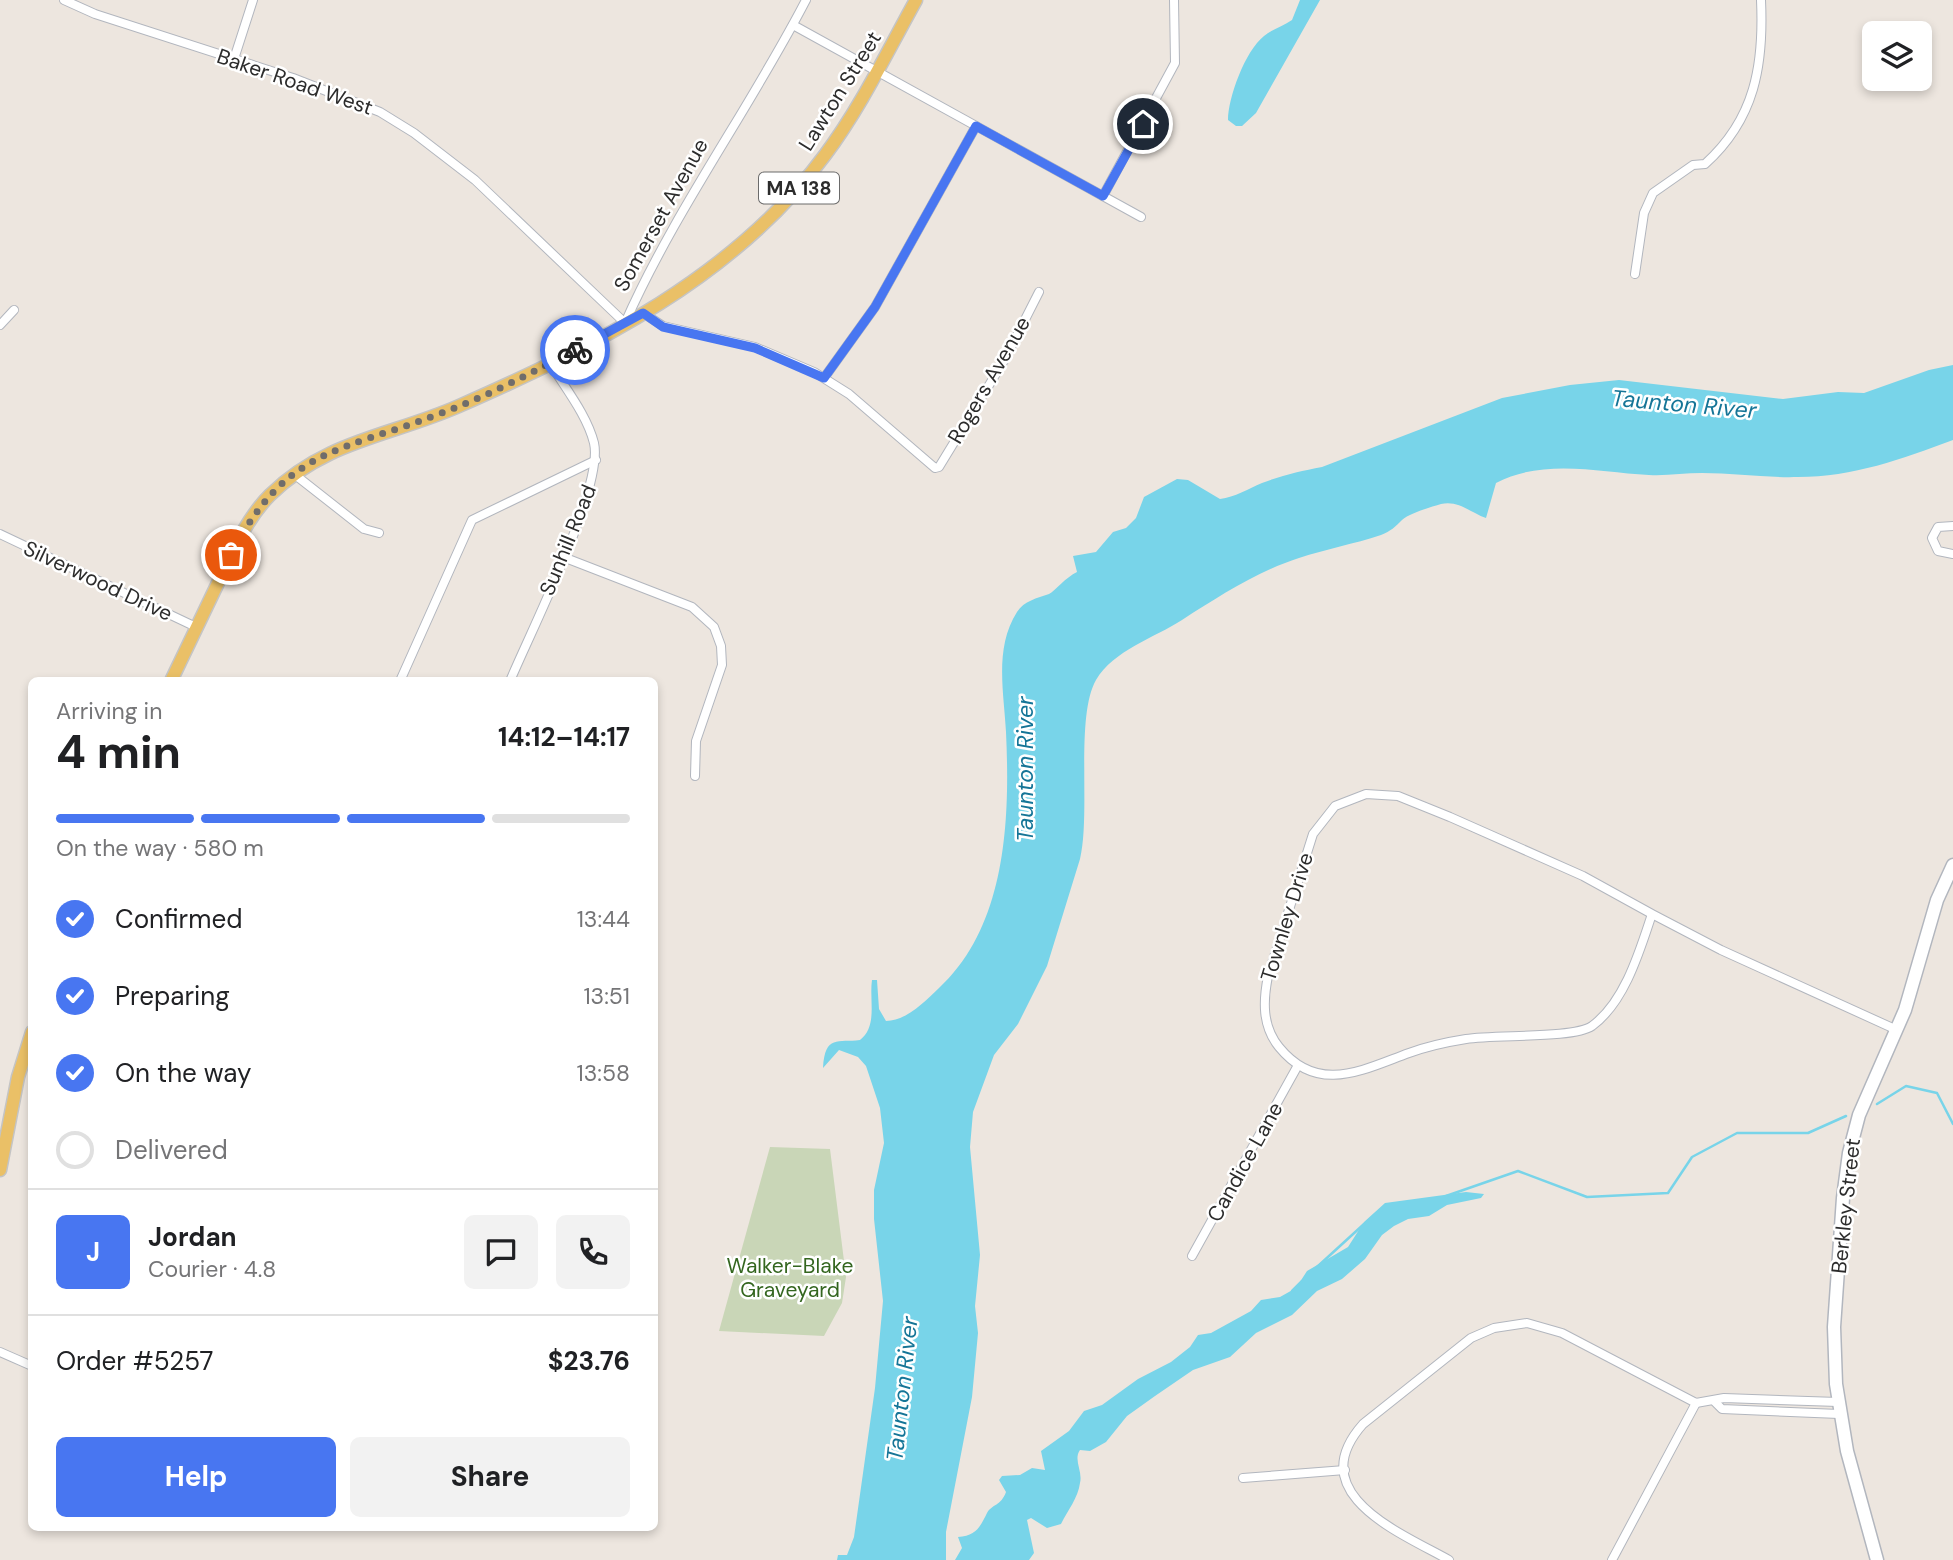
<!DOCTYPE html>
<meta charset="utf-8">
<style>
body{margin:0;font-family:"DM Sans",sans-serif;background:#f2f2f2;color:#202124;height:100vh;display:flex;flex-direction:column;font-size:26px;white-space:nowrap}
*{box-sizing:border-box;margin:0}
p{font-size:23px;color:#757577}
.icon{flex:none;width:38px;height:38px;fill:none;stroke:currentColor;stroke-width:2;stroke-linecap:round;stroke-linejoin:round}
.map{position:relative;flex:1;overflow:hidden}
.side{position:absolute;left:28px;top:677px;width:630px;height:854px;display:flex;flex-direction:column;background:#fff;border-radius:10px;box-shadow:0 4px 10px #0003}
.side>*{flex:none}
.tools{position:absolute;left:1862px;top:21px;display:grid;gap:14px}
.tools a{display:grid;place-items:center;width:70px;height:70px;border-radius:10px;background:#fff;box-shadow:0 4px 10px #0003;font-size:35px}
.pin{position:absolute;display:grid;place-items:center;width:60px;height:60px;color:#fff;margin:-30px;border:4px solid #fff;border-radius:50%;box-shadow:0 2px 7px #0007}
.courier{position:absolute;display:grid;place-items:center;width:70px;height:70px;margin:-35px;border:5px solid #4876f1;border-radius:50%;background:#fff;color:#222;box-shadow:0 2px 9px #0007}
.overview em{font-style:normal;font-weight:700}
.overview div{display:flex;flex-direction:column-reverse}
.overview{display:flex;align-items:center;justify-content:space-between;height:119px;padding:0 28px}
h1{font-size:46px;font-weight:700;line-height:52px}
.bar{display:grid;grid-template-columns:repeat(4,1fr);gap:10px 7px;align-content:center;height:84px;padding:0 28px}
.bar i{height:9px;border-radius:5px;background:#e0e0e0}
.bar .current{background:#4876f1}
.bar p{grid-column:span 4}
.line{display:flex;align-items:center;gap:18px;padding:0 28px;border-top:2px solid #e0e0e0}
.line div{flex:1}
.round{display:grid;place-items:center;flex:none;width:74px;height:74px;border-radius:10px;background:#f2f2f2}
ol{padding:0 28px;list-style:none}
li{display:flex;align-items:center;gap:21px;height:77px}
li p{margin-inline-start:auto}
li .icon{padding:7px;border-radius:50%;background:#4876f1;color:#fff;stroke-width:4}
li:last-child{color:#757577}
li i{width:38px;height:38px;border:4px solid #e0e0e0;border-radius:50%}
.button{display:flex;gap:14px;margin-top:auto;padding:14px 28px}
.button a{flex:1;height:80px;border-radius:10px;background:#4876f1;color:#fff;font-size:28px;font-weight:700;line-height:80px;text-align:center}
.button a+a{background:#f2f2f2;color:#202124}
.map>svg:first-child{display:block}
</style>
<div class="map">
<svg width="1953" height="1560" viewBox="0 0 1953 1560">
<rect width="100%" height="100%" fill="#ede6df"/>
<polygon fill="#c9d6b7" points="770,1147 830,1149 846,1277 842,1303 824,1336 719,1331"/>
<g fill="#78d4e9">
<path d="M1300 0H1320L1256 113 1242 126H1236L1228 120C1228 98 1245 51 1264 36 1271 30 1283 26 1292 20Z"/>
<path d="M1953 365V440C1902 459 1853 477 1798 477 1766 478 1734 473 1702 473 1684 473 1667 476 1649 475 1598 472 1544 458 1496 483L1486 518C1471 513 1459 500 1441 504 1431 507 1410 513 1402 520 1395 527 1391 531 1381 535 1354 544 1326 549 1299 558 1258 571 1218 597 1182 620 1154 638 1114 650 1096 680 1075 717 1091 813 1080 859L1047 966 1018 1024 994 1055 973 1112 970 1147 980 1255 975 1306 978 1333 972 1397 946 1532V1560H837L838 1555H847L854 1537 875 1388 883 1301 874 1219V1190L884 1143 880 1108 866 1066 858 1057 839 1050 823 1068C825 1034 838 1043 860 1040 878 1026 869 1000 872 980H877L879 1009 886 1021C908 1020 924 1002 939 988 1007 925 1010 818 1006 732 1004 693 994 648 1017 612 1024 601 1037 598 1049 594 1055 591 1066 577 1077 572L1073 556 1096 552 1113 532 1126 528 1136 518 1144 497 1177 479 1188 480 1220 499C1235 497 1248 489 1262 483 1283 475 1301 471 1322 467L1502 398 1570 385 1619 380 1783 399 1838 392 1864 393 1929 370Z"/>
<path d="M1466 1192 1484 1194 1481 1198 1447 1205 1429 1216 1408 1219 1394 1226 1382 1235 1365 1259 1342 1279 1317 1291 1292 1315 1256 1333 1230 1357 1193 1370 1155 1396 1127 1416 1106 1442 1090 1451 1080 1450C1073 1460 1083 1471 1080 1483 1078 1498 1068 1510 1061 1524L1047 1528 1031 1518 1027 1520 1034 1553 1029 1560H955L962 1548 958 1537C976 1536 980 1527 987 1513 992 1504 1001 1506 1006 1492L999 1480 1002 1476 1020 1475 1032 1468 1045 1470 1041 1451 1069 1431 1084 1411 1102 1405 1138 1379 1171 1362 1190 1347 1198 1335 1211 1333 1251 1311 1261 1300 1280 1297 1296 1288 1307 1271 1348 1247 1364 1222 1385 1203Z"/>
</g>
<g fill="none" stroke-linecap="round" stroke-linejoin="round">
<g stroke="#78d4e9" stroke-width="2.5">
<polyline points="1877,1104 1906,1086 1937,1093 1953,1124"/>
<polyline points="1446,1196 1518,1171 1587,1197 1668,1193 1692,1157 1737,1133 1808,1133 1846,1116"/>
<polyline points="1317,1267 1364,1224"/>
<polyline points="1292,1291 1302,1281"/>
</g>
<defs>
<g id="minor">
<path d="M64 0 95 14 293 78 380 112 414 133 475 180 625 323C675 210 749 110 806 0"/>
<polyline points="793,25 1141,217"/>
<polyline points="234,59 253,0"/>
<polyline points="1103,196 1175,63 1174,0"/>
<path d="M1635 274 1644 213 1653 193 1693 165 1705 164C1755 119 1764 65 1761 0"/>
<polyline points="643,313 663,326 755,347 814,372 849,394 935,468 939,467 1005,359 1039,292"/>
<polyline points="0,325 14,310"/>
<polyline points="824,378 875,307 976,126"/>
<polyline points="294,474 364,529 379,533"/>
<polyline points="1953,526 1938,527 1932,538 1938,551 1953,554"/>
<polyline points="0,534 196,627"/>
<polyline points="563,557 692,607 714,627 721,646 722,665 696,741 695,776"/>
<polyline points="400,681 472,520 596,460"/>
<path d="M510 681C530 633 604 487 594 443 587 415 565 388 550 363"/>
<path d="M1652 914 1583 876 1450 817 1398 796 1366 794 1335 806 1313 834 1268 976C1263 1001 1262 1026 1279 1047 1318 1095 1362 1070 1409 1053 1428 1046 1447 1042 1466 1039 1495 1034 1573 1039 1592 1026 1625 1002 1640 950 1652 914L1721 950 1897 1030"/>
<polyline points="1192,1256 1297,1067"/>
<polyline points="0,1352 32,1366"/>
<polyline points="1715,1402 1722,1409 1839,1414"/>
<polyline points="1243,1478 1345,1470"/>
<path d="M1449 1560C1401 1533 1301 1494 1363 1424L1471 1338 1494 1328 1527 1323 1562 1333 1696 1403 1724 1398 1838 1402"/>
<polyline points="1612,1560 1696,1403"/>
</g>
<polyline id="secondary" points="1877,1560 1847,1451 1836,1384 1834,1327 1843,1198 1849,1153 1859,1115 1905,1010 1937,900 1953,865"/>
<g id="primary">
<path d="M171 681C186 649 202 617 217 585 232 554 245 520 270 495 326 440 391 436 459 406 595 346 735 277 825 155 861 107 887 52 916 0"/>
<polyline points="0,1170 18,1077 32,1032"/>
</g>
</defs>
<use href="#minor" stroke="#b2b6be" stroke-width="10"/>
<use href="#secondary" stroke="#b2b6be" stroke-width="15"/>
<use href="#primary" stroke="#c4c4c4" stroke-width="15"/>
<use href="#minor" stroke="#fff" stroke-width="8"/>
<use href="#secondary" stroke="#fff" stroke-width="12"/>
<use href="#primary" stroke="#eac067" stroke-width="12"/>
</g>
<g fill="none" stroke-linecap="round" stroke-linejoin="round">
<path stroke="#706d6b" stroke-width="7" stroke-dasharray="0 12.6" d="M231 555C285 448 340 452 439 414 486 397 531 373 575 350"/>
<polyline stroke="#4876f1" stroke-width="9" points="575,350 643,313 663,327 755,348 824,378 875,307 976,126 1103,196 1143,124"/>
</g>
<g text-anchor="middle" dominant-baseline="central" stroke-width="5" stroke-linejoin="round" paint-order="stroke">
<rect fill="#fff" stroke="#6b6b6b" stroke-width="2" x="759" y="172.5" width="80" height="31" rx="5"/>
<g font-size="19" font-weight="bold" fill="#2c2c2c">
<text x="799" y="188">MA 138</text>
</g>
<g font-size="21" fill="#2c2c2c" stroke="#fff">
<text transform="translate(295 82) rotate(19)">Baker Road West</text>
<text transform="translate(840 91) rotate(-58)">Lawton Street</text>
<text transform="translate(661 215) rotate(-61)">Somerset Avenue</text>
<text transform="translate(989 380) rotate(-60)">Rogers Avenue</text>
<text transform="translate(568 540) rotate(-68)">Sunhill Road</text>
<text transform="translate(98 581) rotate(25)">Silverwood Drive</text>
<text transform="translate(1287 917) rotate(-73)">Townley Drive</text>
<text transform="translate(1245 1162) rotate(-61)">Candice Lane</text>
<text transform="translate(1846 1206) rotate(-84)">Berkley Street</text>
</g>
<g font-size="21" fill="#34661f" stroke="#fff">
<text x="790" y="1266">Walker-Blake<tspan x="790" dy="24">Graveyard</tspan></text>
</g>
<g font-size="23" font-style="italic" fill="#157597" stroke="#fff">
<text transform="translate(1684 404) rotate(5)">Taunton River</text>
<text transform="translate(1025 769) rotate(-90)">Taunton River</text>
<text transform="translate(902 1389) rotate(-84)">Taunton River</text>
</g>
</g>
</svg>
<div class="tools">
<a><svg class="icon" aria-label="layers" viewBox="0 0 24 24"><path d="M12 4l9 5-9 5-9-5zM3 14l9 5 9-5"/></svg></a>
</div>
<div class="pin" style="left:231px;top:555px;background:#ea580c"><svg class="icon" aria-label="bag" viewBox="0 0 24 24"><path d="M5 8h14l-1 12H6zM9 8a3 3 0 0 1 6 0"/></svg></div>
<div class="pin" style="left:1143px;top:124px;background:#1f2937"><svg class="icon" aria-label="home" viewBox="0 0 24 24"><path d="M3 11l9-7 9 7M6 9v11h12V9"/></svg></div>
<div class="courier" style="left:575px;top:350px"><svg class="icon" aria-label="bike" viewBox="0 0 24 24"><circle cx="6" cy="16" r="4"/><circle cx="18" cy="16" r="4"/><path d="M6 16l4-8h5l3 8M10 8l3 8H6M13 5h3"/></svg></div>
<section class="side">
<div class="overview"><div><h1>4 min</h1><p>Arriving in</p></div><em>14:12–14:17</em></div>
<div class="bar"><i class="current"></i><i class="current"></i><i class="current"></i><i></i><p>On the way · 580 m</p></div>
<ol>
<li><svg class="icon" aria-label="check" viewBox="0 0 24 24"><path d="M5 12l5 5 9-10"/></svg>Confirmed<p>13:44</p></li>
<li><svg class="icon" aria-label="check" viewBox="0 0 24 24"><path d="M5 12l5 5 9-10"/></svg>Preparing<p>13:51</p></li>
<li><svg class="icon" aria-label="check" viewBox="0 0 24 24"><path d="M5 12l5 5 9-10"/></svg>On the way<p>13:58</p></li>
<li><i></i>Delivered</li>
</ol>
<div class="line" style="height:126px"><b class="round" style="background:#4876f1;color:#fff">J</b><div><b>Jordan</b><p>Courier · 4.8</p></div><a class="round"><svg class="icon" aria-label="chat" viewBox="0 0 24 24"><path d="M4 5h16v11H9l-5 4z"/></svg></a><a class="round"><svg class="icon" aria-label="phone" viewBox="0 0 24 24"><path d="M5 4h4l2 5-3 2q2 4 5 5l2-3 5 2v4C11 20 4 13 5 4z"/></svg></a></div>
<div class="line" style="height:91px"><div>Order #5257</div><b>$23.76</b></div>
<div class="button"><a>Help</a><a>Share</a></div>
</section>
</div>
